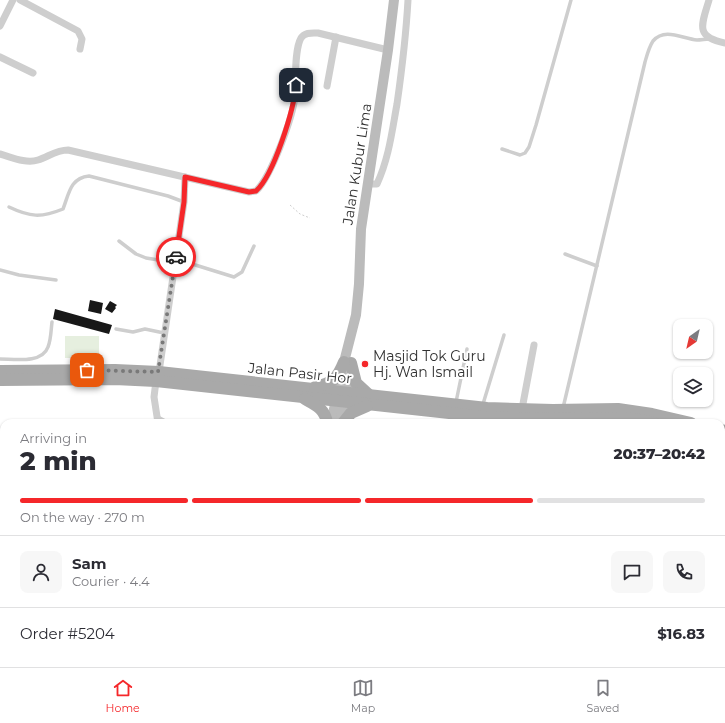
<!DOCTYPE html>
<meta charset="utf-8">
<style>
body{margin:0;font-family:Montserrat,sans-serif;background:#f7f7f7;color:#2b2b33;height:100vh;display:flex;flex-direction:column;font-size:15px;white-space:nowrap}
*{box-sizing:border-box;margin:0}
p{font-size:13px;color:#7c7c81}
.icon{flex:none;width:22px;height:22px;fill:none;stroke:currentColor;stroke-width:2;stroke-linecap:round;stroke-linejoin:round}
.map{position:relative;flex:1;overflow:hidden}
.sheet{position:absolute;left:0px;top:419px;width:725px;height:248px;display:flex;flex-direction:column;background:#fff;border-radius:12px 12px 0 0;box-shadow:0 1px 3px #0004}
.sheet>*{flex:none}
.needle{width:26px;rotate:214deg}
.tools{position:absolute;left:673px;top:319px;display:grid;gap:8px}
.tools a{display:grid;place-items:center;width:40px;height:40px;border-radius:8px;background:#fff;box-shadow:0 1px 3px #0004;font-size:20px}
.pin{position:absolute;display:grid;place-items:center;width:34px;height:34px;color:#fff;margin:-17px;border-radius:8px;box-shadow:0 2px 6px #0006}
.courier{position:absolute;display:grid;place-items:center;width:40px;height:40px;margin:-20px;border:3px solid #f5272a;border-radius:50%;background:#fff;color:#222;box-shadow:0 1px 5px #0007}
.summary em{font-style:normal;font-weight:800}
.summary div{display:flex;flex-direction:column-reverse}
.summary{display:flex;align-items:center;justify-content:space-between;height:68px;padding:0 20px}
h1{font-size:26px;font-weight:800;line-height:30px}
.bar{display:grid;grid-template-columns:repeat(4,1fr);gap:6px 4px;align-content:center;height:48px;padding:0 20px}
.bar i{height:5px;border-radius:3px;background:#e1e1e2}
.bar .active{background:#f5272a}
.bar p{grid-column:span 4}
.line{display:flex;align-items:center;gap:10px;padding:0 20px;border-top:1px solid #e1e1e2}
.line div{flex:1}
.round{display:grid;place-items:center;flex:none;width:42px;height:42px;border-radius:8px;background:#f7f7f7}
.tab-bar{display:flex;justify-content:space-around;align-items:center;height:56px;border-top:1px solid #e1e1e2;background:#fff;font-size:11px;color:#7c7c81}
.tab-bar a{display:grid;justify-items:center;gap:2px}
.tab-bar .active{color:#f5272a}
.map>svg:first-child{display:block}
</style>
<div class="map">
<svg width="725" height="667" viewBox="0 0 725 667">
<rect width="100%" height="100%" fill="#fff"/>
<rect fill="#e6efdf" x="65" y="336" width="34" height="22"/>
<g fill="#181818">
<polygon points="90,300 103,303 101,314 88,311"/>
<polygon points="110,301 117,305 115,307 116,308 112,313 105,309"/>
<polygon points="55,309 112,325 109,334 53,319"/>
</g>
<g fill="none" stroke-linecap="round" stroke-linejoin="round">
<polyline stroke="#cecece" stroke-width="1" stroke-dasharray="2 2" stroke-linecap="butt" points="290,205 300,214 310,218"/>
<g stroke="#cecece" stroke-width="3.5">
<polyline points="502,149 520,155 525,153 529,147 536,125 571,0"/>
<path d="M9 207C30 217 41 218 63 209 69 194 70 178 89 176L168 196 184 202"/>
<polyline points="119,241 136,254 146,258 165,261 176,259 234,277 242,272 254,246"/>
<polyline points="565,254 597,266"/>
<polyline points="0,270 19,275 56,280"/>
<polyline points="116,329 133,332 145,329 164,333"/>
<path d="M0 359C14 359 42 364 48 347 51 340 51 330 52 322"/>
<polyline points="456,402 467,349"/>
<polyline points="483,404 504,335"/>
<path d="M563 408 645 62C647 55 649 47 653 41 665 27 683 39 697 40 701 40 706 39 710 39"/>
<polyline points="158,417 169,423"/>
<polyline points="721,555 725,555"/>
<polyline points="721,582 725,584"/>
</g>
<g stroke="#cecece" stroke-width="7">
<polyline points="20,0 78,31 82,39 80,49"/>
<path d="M709 0C702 24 694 37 725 43"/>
<polyline points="0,26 13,0"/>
<polyline points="0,57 33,73"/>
<polyline points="327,86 336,37"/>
<path d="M0 154C11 157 26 164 38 160 48 157 56 150 68 150L249 192 256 191C271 177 293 117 295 96 296 81 294 50 301 38 305 32 312 33 318 33L388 50"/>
<path d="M368 184H377C389 158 392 131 397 104 402 69 406 35 408 0"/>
<polyline points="159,372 184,202 185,177"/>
<polyline points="156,381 154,397 158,423"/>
<polyline points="522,409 534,345"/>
<polyline points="721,470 725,456"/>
<polyline points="0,535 4,536"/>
<polyline points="0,636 4,632"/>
<polyline points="461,663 461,667"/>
<polyline points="131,667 132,663"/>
<polyline points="664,667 664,663"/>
</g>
<g stroke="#bbb" stroke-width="10">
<polyline points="331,423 344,362 356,315 359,284 361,229 388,50 394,0"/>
<polyline points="340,423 351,365"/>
<polyline points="290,663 290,667"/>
</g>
<g stroke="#a9a9a9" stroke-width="12">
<polyline points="351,363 356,383 369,395"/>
<polyline points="0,371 115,370 159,372 487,408 553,410 618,409 652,414 691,423"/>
<polyline points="0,380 115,379 156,381 486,417 551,419 620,418 633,419 654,423"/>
<path d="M315 387C333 383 337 379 344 362"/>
<path d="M305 399C316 405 325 409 327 423"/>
<polyline points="343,423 351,413 367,406"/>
<polyline points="721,430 725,431"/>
<polyline points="721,440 725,441"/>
</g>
</g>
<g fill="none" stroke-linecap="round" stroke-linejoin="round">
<polyline stroke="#797979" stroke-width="4" stroke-dasharray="0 7.2" points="87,370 158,372 176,257"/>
<path stroke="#f5272a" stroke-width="5" d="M176 257 184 202 185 177 249 192 256 191C274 175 294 109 296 85"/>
</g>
<circle fill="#f5272a" stroke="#fff" stroke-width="1.5" cx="365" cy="364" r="4"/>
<g text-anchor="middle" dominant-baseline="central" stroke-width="4" stroke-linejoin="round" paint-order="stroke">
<g font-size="14" fill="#313131" stroke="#fff">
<text transform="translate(357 164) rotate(-81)">Jalan Kubur Lima</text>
<text transform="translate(300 373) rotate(6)">Jalan Pasir Hor</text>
</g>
<g font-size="14" fill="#313131" stroke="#fff" text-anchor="start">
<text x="373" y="356">Masjid Tok Guru<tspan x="373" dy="16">Hj. Wan Ismail</tspan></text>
</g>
</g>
</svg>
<div class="tools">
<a><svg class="needle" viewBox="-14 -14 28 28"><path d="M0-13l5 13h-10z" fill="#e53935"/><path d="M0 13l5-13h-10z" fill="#7c7c81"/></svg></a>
<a><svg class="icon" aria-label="layers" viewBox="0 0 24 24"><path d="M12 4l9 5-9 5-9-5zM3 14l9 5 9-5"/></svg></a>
</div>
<div class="pin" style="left:87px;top:370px;background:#ea580c"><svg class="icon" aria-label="bag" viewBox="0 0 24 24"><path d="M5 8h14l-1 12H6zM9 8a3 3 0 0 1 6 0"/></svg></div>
<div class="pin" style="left:296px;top:85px;background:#1f2937"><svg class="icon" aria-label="home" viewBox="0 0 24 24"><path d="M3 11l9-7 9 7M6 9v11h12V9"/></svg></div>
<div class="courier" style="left:176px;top:257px"><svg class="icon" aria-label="car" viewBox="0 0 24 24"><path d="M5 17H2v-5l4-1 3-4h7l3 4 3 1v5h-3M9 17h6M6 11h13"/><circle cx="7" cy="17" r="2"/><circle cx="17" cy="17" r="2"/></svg></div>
<section class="sheet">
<div class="summary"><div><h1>2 min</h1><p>Arriving in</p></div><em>20:37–20:42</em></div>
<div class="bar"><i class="active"></i><i class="active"></i><i class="active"></i><i></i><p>On the way · 270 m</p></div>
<div class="line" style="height:72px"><a class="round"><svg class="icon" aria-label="person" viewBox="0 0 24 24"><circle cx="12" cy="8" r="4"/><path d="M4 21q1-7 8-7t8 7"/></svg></a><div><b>Sam</b><p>Courier · 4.4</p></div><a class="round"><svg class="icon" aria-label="chat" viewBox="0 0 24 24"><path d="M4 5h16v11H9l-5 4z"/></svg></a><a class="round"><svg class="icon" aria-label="phone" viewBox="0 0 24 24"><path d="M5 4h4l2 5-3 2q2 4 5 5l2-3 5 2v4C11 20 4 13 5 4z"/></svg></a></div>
<div class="line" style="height:52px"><div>Order #5204</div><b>$16.83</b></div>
</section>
</div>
<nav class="tab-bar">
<a class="active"><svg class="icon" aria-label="home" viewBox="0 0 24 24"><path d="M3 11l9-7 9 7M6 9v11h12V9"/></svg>Home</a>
<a><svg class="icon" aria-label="map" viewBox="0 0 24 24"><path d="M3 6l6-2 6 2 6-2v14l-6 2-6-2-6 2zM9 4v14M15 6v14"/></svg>Map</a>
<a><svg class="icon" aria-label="saved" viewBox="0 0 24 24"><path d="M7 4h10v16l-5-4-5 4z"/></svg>Saved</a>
</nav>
